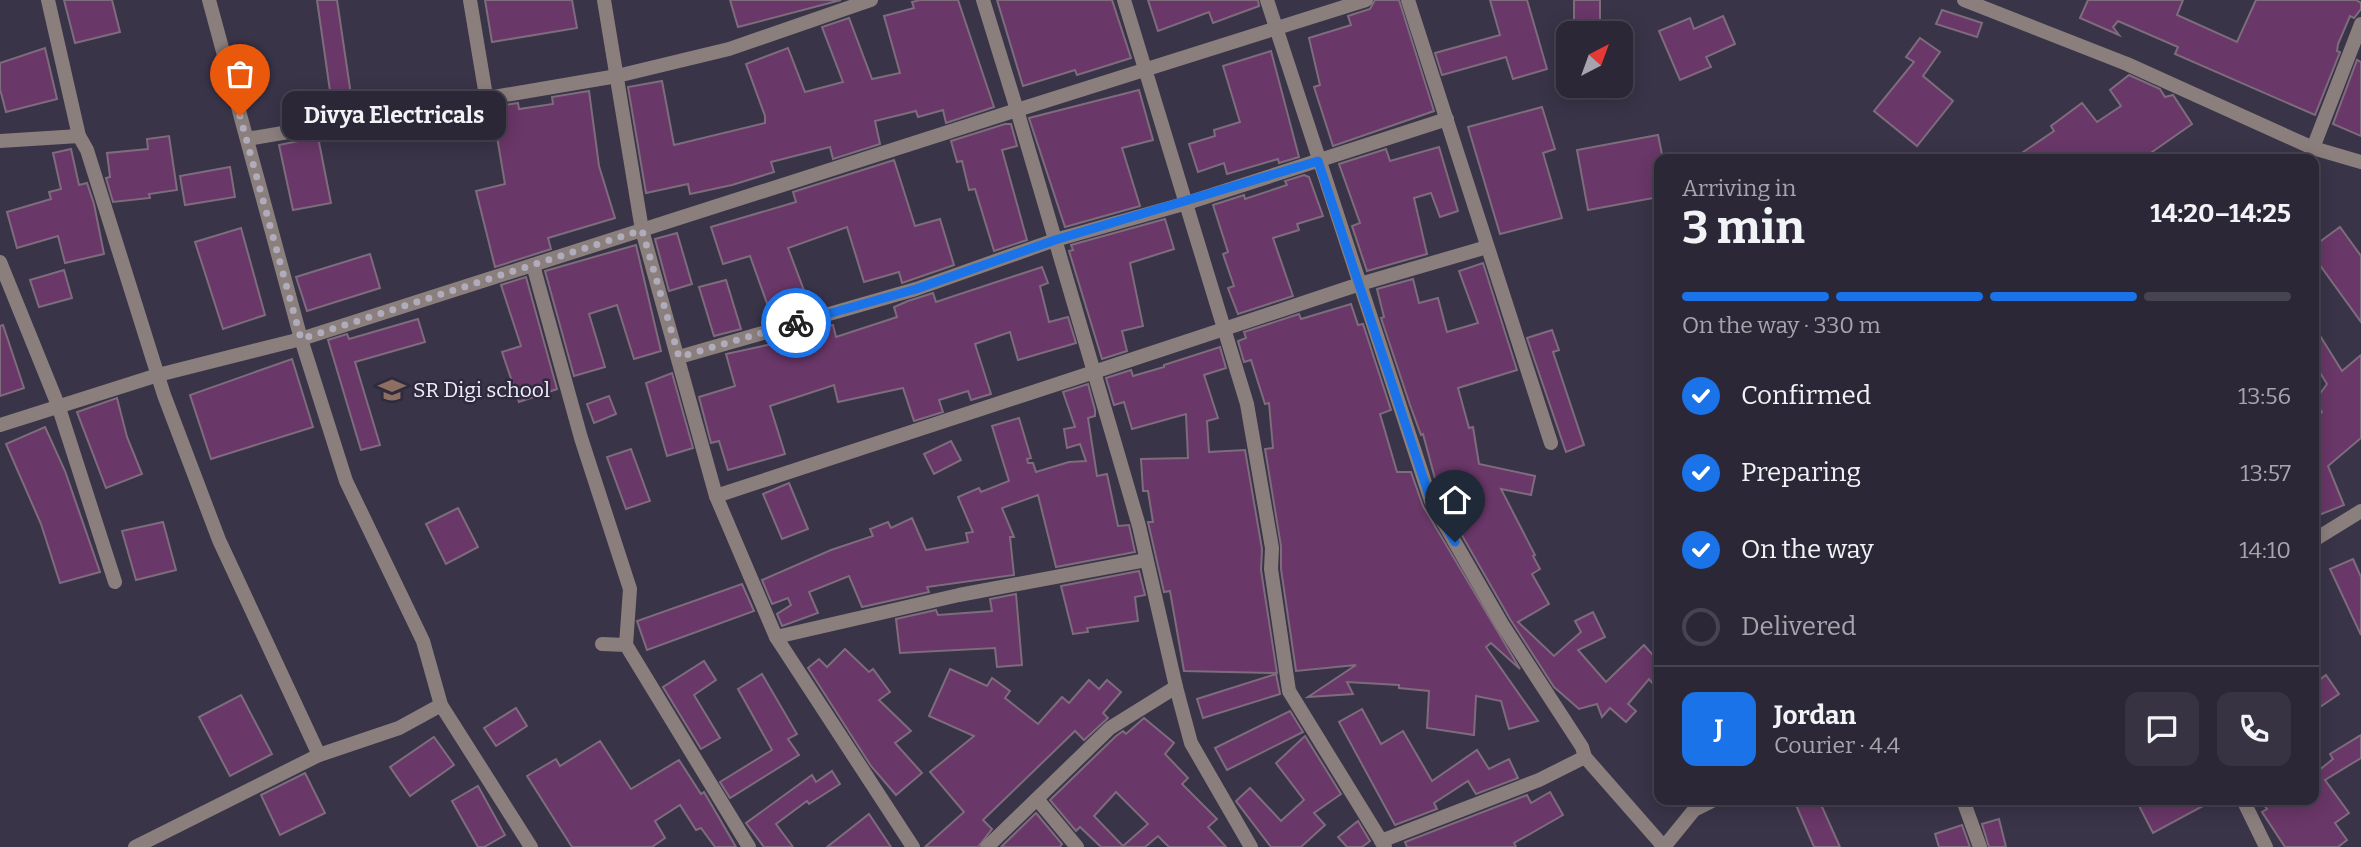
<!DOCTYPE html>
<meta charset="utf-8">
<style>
body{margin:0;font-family:Bitter,serif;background:#373342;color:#f1f3f6;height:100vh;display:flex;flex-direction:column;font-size:26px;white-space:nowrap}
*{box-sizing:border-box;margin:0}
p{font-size:23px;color:#a6a5ad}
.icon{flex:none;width:38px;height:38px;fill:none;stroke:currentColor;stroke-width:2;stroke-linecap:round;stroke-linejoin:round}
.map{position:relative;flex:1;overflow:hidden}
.sheet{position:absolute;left:1654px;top:154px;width:665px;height:651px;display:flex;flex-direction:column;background:#2b2736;border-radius:14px;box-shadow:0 4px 18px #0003,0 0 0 2px #474451}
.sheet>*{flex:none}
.needle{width:46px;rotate:41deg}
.controls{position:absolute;left:1556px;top:21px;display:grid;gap:14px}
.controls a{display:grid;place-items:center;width:77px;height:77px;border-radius:14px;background:#2b2736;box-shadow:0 4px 18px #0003,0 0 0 2px #474451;font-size:35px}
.pin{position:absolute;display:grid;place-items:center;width:60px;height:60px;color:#fff;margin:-72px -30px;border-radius:50% 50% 50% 0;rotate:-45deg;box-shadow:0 0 7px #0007}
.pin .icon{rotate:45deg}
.courier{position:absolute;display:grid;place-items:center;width:70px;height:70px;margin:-35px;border:5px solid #1a73e8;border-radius:50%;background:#fff;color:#222;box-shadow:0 2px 9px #0007}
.bubble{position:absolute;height:49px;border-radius:14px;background:#2b2736;box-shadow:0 4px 18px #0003,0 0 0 2px #474451;font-size:23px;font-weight:700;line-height:49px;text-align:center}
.summary em{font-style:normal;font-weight:700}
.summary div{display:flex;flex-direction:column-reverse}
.summary{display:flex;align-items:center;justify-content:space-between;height:119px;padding:0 28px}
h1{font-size:46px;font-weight:700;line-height:52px}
.bar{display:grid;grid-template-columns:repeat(4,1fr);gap:10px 7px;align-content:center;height:84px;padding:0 28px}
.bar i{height:9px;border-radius:5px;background:#474451}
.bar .active{background:#1a73e8}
.bar p{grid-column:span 4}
.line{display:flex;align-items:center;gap:18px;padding:0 28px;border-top:2px solid #474451}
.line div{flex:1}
.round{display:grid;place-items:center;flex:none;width:74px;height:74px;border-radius:14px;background:#373342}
ol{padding:0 28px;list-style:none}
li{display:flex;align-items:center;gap:21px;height:77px}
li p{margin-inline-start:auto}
li .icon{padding:7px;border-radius:50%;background:#1a73e8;color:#fff;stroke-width:4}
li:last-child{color:#a6a5ad}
li i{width:38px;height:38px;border:4px solid #474451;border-radius:50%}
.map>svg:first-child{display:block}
</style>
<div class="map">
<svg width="2361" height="847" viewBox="0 0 2361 847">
<rect width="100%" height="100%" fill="#393448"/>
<g fill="#693768" stroke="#7e6c7d" stroke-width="2" fill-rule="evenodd">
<polygon points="64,0 112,0 120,32 75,43"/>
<polygon points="317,0 337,0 351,95 331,98"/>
<polygon points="485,0 572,0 577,28 492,42"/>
<polygon points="730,0 841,0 738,27"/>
<polygon points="920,0 958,0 994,107 946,123 943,110 918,117 916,111 875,121 880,144 833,159 830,147 771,162 774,172 732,185 690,194 688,184 646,193 628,87 662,81 674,145 765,123 765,116 746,64 788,48 805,92 843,82 822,27 849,18 872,79 900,73 884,16 914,8 912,2"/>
<polygon points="997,0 1112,0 1131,58 1077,75 1075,70 1023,86"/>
<polygon points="1148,0 1258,0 1259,6 1213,23 1209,12 1158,31"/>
<polygon points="1375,0 1399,0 1434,111 1333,146 1314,87 1320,85 1309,38 1351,25 1348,16 1370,9"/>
<polygon points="1490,0 1527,0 1547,69 1513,79 1506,57 1442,75 1435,53 1500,35"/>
<rect x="1574" y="0" width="26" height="33"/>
<polygon points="2088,0 2183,0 2177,15 2237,42 2256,0 2356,0 2361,3 2361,9 2354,18 2350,16 2338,44 2337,51 2340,52 2315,115 2175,54 2178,47 2118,21 2113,27 2119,35 2080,18"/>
<polygon points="1942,10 1982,23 1977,37 1936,24"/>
<polygon points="1723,16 1735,44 1706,57 1711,67 1680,80 1659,31 1690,18 1694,29"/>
<polygon points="1920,38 1940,52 1923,76 1953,101 1917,146 1874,111 1914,62 1906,57"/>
<polygon points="45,48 57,99 6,112 0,89 0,63"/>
<polygon points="1271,51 1299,157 1279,163 1278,159 1227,174 1224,163 1198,172 1189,144 1215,136 1214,130 1240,122 1223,66"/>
<polygon points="2357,60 2361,62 2361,136 2333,124"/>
<polygon points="2129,75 2160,89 2165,97 2173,95 2192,124 2142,159 2013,159 2054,131 2051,126 2082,103 2097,122 2121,106 2110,90"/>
<polygon points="1139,90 1153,140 1122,148 1140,206 1065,227 1029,118"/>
<polygon points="589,91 599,166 615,218 548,238 551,249 495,267 476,191 505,184 492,107 518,103 519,109 553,104 552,97"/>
<polygon points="1542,107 1555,149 1543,153 1562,218 1500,234 1468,127"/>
<polygon points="1005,124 1011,124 1017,146 1002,150 1027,240 994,251 975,189 969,190 962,161 957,162 951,141"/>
<polygon points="1658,135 1663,159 1659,159 1659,197 1588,210 1577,150"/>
<polygon points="169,136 177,190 149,194 150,198 113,202 106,178 110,177 107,153 148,149 147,139"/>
<polygon points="318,137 331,203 293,210 279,145"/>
<polygon points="1439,147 1458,211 1440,217 1431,193 1414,198 1427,254 1367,271 1352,226 1360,223 1339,164 1386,149 1390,161"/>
<polygon points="71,149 79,185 87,183 94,204 104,254 65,263 58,236 17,248 7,212 51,199 49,192 61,189 53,153"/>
<polygon points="894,160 915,226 940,219 954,265 902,283 899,272 864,282 847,227 788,248 811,309 773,320 750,256 723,264 711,227 796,202 793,192"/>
<polygon points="230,167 235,197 185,205 180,176"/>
<polygon points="1304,175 1309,177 1323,216 1297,224 1299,230 1273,238 1293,296 1238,314 1228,288 1234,286 1223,254 1228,252 1213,205 1244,195 1245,199 1287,185 1285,181"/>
<polygon points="1165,219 1174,249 1130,263 1143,326 1122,331 1127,351 1102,359 1069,251 1073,250 1071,245"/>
<polygon points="2340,227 2361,256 2361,322 2314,257 2314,246"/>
<polygon points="241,228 265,315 223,329 195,242"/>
<polygon points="677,233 692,284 669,291 655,239"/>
<polygon points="636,245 661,351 634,359 617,305 589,314 605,367 574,376 545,271"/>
<polygon points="370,254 380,288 307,311 296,277"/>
<polygon points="1483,263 1517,370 1458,388 1469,428 1473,427 1479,464 1535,476 1531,495 1501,489 1535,555 1533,556 1540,569 1532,574 1549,604 1518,622 1554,656 1581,632 1575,621 1593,612 1605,637 1578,650 1606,682 1644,645 1659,662 1659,691 1649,679 1628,704 1636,711 1626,722 1610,708 1602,717 1597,704 1579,709 1554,687 1510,619 1440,497 1423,434 1421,435 1410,405 1381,318 1384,317 1377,289 1413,279 1419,303 1438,298 1447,332 1478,323 1459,271"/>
<polygon points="1042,267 1048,283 1040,286 1049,322 1068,317 1076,343 1018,360 1010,332 975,344 991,394 971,400 968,391 939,400 943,412 914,421 903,388 838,402 834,385 770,406 785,454 728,470 719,441 711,443 699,397 735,386 726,354 781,342 779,338 817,327 833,325 836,337 897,317 894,307 908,301 933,293 936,302"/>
<polygon points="64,270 72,298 39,307 30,280"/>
<polygon points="526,277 557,389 519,402 502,352 521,346 501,285"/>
<polygon points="726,280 741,329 714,336 699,287"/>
<polygon points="1351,304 1358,325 1363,324 1391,410 1380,414 1397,472 1411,472 1423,506 1520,669 1491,643 1486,647 1538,721 1509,729 1501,701 1476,696 1474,735 1427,728 1429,691 1399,688 1399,685 1347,682 1353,694 1308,697 1356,665 1296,671 1281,569 1281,546 1265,449 1273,448 1269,403 1265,404 1251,360 1244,362 1238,341 1246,338 1244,332 1299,314 1301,319"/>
<polygon points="418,319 425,342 355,362 380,445 361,450 328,340 347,334 349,339"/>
<polygon points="3,325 24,388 0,396 0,326"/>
<polygon points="2314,326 2342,371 2361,355 2361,438 2328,466 2344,505 2314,517 2314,420 2322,412 2314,402 2327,384 2314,363"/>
<polygon points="1552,330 1559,350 1553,352 1584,445 1566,452 1527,338"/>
<polygon points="1220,347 1226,368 1204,375 1218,418 1207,421 1209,452 1245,450 1262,549 1261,570 1277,673 1184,671 1170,591 1164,592 1148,522 1153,522 1148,491 1143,491 1141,459 1188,458 1186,414 1132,429 1124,402 1114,405 1106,378 1131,370 1133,376 1164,367 1164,365"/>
<polygon points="292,359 313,427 211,459 190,395"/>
<polygon points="672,373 693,448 667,456 646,383"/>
<polygon points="1088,384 1095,410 1095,416 1088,418 1097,476 1107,474 1118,526 1129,525 1135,552 1056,567 1038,495 1002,508 1014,537 1010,537 1014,575 927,587 929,592 862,607 849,576 809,592 818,613 782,626 777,614 791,605 788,598 772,604 762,580 831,550 873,536 870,529 888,522 891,528 912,518 926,550 968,542 966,533 973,532 958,497 979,488 981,492 1009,481 992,426 1019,418 1031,458 1027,459 1028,463 1033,463 1036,472 1069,462 1086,461 1080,444 1067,448 1064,429 1075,427 1063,392"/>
<polygon points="609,396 616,414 594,423 587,404"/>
<polygon points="117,398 127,437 142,474 106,488 77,412"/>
<polygon points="45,427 65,471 100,572 60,583 41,524 6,444"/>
<polygon points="951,441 961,460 934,474 924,454"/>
<polygon points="631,449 650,501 626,509 607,457"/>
<polygon points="789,483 808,529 782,539 763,494"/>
<polygon points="458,508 478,547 446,564 426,524"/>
<polygon points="163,522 176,570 136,580 122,531"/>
<polygon points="2353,559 2361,577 2361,635 2330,569"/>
<polygon points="1139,571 1145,595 1135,597 1138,621 1087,628 1088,632 1073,634 1061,586"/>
<polygon points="742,584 754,611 647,650 637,621"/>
<polygon points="1016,594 1022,665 997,667 995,648 900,653 896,619 936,610 938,615 992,611 990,599"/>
<polygon points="845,649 869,672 873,669 890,692 879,700 911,731 895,743 922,773 896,795 871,766 808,668 819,659 827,667"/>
<polygon points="704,661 716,680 694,695 720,738 701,749 663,687"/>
<polygon points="950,669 987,686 992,678 1010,691 1005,698 1038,724 1062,697 1069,703 1089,680 1099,689 1107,680 1121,692 1103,713 1108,718 1084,740 1075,731 983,820 992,829 978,847 925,847 964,812 930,772 974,736 929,716"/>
<polygon points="762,674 797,734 788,739 799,755 730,798 720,782 772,750 738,689"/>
<polygon points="1276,674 1280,694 1203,718 1197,699"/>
<polygon points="2326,675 2339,694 2314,711 2314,684"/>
<polygon points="241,695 272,754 230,776 199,717"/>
<polygon points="516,708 527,726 496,746 484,728"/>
<polygon points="1362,709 1381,744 1403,731 1432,781 1477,750 1489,769 1509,759 1518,778 1476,794 1468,781 1434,803 1437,809 1395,825 1339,722"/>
<polygon points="1290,711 1303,732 1227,770 1215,748"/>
<path d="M1144 718 1174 743 1165 754 1188 778 1182 784 1217 819 1208 827 1226 847H1169L1158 836 1145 847H1101L1080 827 1076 831 1050 800 1116 736 1123 731 1126 734ZM1116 792 1148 824 1123 846 1094 816Z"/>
<polygon points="2361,735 2361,758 2325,780 2349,813 2335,823 2347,840 2338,847 2285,847 2262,812 2267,809 2260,800 2314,800 2314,764 2318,771 2333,759 2330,754"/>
<polygon points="1305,736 1341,794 1314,813 1325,825 1301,847 1271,847 1236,801 1250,788 1281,821 1304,800 1276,763"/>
<polygon points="434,737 454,765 410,796 390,767"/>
<polygon points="600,741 631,789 679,760 701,794 704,792 736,847 715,847 701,828 696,830 680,805 655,821 665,838 652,847 572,847 527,776 556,759 560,766"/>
<polygon points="832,771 840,784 809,804 807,801 776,824 793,847 764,847 746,823 812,775 816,782"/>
<polygon points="305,773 325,813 280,835 261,795"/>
<polygon points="478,786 505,835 484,847 478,847 452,801"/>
<polygon points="1550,792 1563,815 1514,843 1516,847 1407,847 1405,842 1527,795 1531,803"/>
<polygon points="1809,800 1819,800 1840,847 1814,847 1796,805"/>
<polygon points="2136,800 2214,800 2153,833"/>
<polygon points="1036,813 1062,844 1060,847 1001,847"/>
<polygon points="869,814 891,847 827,847"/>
<polygon points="1999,819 2006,847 1989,847 1982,824"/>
<polygon points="1358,821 1370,841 1362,847 1347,847 1338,837"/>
<polygon points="1962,825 1970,847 1939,847 1935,834"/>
</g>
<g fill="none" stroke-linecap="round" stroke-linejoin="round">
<g stroke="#8b7f7d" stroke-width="14">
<polyline points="48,0 79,136 87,150 164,395 219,540 319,755"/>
<polyline points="209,0 301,339 346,481 423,641 441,705 531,847"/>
<polyline points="470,0 486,96"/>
<polyline points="604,0 642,230 716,496"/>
<polyline points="983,0 1017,110 1366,0"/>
<polyline points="1124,0 1247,404 1272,548 1271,569 1289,691 1385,847"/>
<polyline points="1267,0 1431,501 1502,624 1582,747 1585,757 1664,847 1694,810 1714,800"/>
<polyline points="1408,0 1551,443"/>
<polyline points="1964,0 2127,64 2313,148 2361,162"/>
<polyline points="247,139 617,76 729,49 871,0"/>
<polyline points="0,141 79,136"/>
<polyline points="2313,148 2361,24"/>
<polyline points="0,262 58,405 115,582"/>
<polyline points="533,265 581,438 630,589 626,645"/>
<polyline points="679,357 916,289 1055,240 1187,203 1447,119"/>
<polyline points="0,425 158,375 301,339 1017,110 1094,372 716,496 776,637 913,847"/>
<polyline points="2314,540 2361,511"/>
<polyline points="776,637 959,595 1146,560"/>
<polyline points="602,644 626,645 749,847"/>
<polyline points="1176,687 1139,526 1094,372 1360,284 1487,247"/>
<polyline points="1037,799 1077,847"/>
<polyline points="1963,800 1980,847"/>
<polyline points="2243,800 2266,847"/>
<polyline points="1381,841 1539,780 1585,757"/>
<polyline points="135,847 319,755 399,728 441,705"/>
<polyline points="987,847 1110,728 1176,687 1191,743 1251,847"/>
</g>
</g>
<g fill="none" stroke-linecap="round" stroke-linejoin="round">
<polyline stroke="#b0acbc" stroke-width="7" stroke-dasharray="0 12.6" points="240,116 301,339 642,230 679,357 796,323"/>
<polyline stroke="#1a73e8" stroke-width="9" points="796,323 916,289 1055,240 1318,161 1431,501 1455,542"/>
</g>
<defs>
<symbol id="school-bare" viewBox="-9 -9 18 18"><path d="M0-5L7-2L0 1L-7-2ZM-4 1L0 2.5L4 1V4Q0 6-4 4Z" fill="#8d6e63" stroke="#2f2a3d" stroke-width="2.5" paint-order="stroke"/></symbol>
</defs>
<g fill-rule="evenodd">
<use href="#school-bare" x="373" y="371" width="38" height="38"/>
</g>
<g text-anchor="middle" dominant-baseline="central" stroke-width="5" stroke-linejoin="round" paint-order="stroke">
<g font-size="21" fill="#f0edfa" stroke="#2f2a3d" text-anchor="start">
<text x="413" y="390">SR Digi school</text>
</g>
</g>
</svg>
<div class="controls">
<a><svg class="needle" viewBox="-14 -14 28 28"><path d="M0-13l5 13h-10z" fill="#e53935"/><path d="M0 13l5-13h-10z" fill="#a6a5ad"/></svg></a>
</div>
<div class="pin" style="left:240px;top:116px;background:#ea580c"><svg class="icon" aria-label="bag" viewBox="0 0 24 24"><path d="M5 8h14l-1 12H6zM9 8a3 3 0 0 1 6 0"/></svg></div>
<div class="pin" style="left:1455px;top:542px;background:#1f2937"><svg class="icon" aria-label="home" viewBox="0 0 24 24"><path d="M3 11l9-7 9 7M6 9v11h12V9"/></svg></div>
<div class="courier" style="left:796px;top:323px"><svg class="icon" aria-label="bike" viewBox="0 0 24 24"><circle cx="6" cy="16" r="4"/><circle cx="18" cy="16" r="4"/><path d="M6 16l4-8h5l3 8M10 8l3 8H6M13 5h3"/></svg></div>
<div class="bubble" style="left:282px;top:91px;width:224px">Divya Electricals</div>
<section class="sheet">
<div class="summary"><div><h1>3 min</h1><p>Arriving in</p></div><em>14:20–14:25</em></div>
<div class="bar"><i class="active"></i><i class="active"></i><i class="active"></i><i></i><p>On the way · 330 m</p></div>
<ol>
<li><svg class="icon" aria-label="check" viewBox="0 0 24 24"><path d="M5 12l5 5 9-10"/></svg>Confirmed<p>13:56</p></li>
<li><svg class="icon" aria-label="check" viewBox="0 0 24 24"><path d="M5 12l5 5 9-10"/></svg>Preparing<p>13:57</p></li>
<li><svg class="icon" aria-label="check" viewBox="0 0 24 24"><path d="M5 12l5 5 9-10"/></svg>On the way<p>14:10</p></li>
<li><i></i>Delivered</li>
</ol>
<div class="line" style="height:126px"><b class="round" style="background:#1a73e8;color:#fff">J</b><div><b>Jordan</b><p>Courier · 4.4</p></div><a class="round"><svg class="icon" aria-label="chat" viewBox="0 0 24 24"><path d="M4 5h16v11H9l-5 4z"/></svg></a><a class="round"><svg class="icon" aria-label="phone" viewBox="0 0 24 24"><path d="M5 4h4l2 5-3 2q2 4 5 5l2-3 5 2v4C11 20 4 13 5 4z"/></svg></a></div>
</section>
</div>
